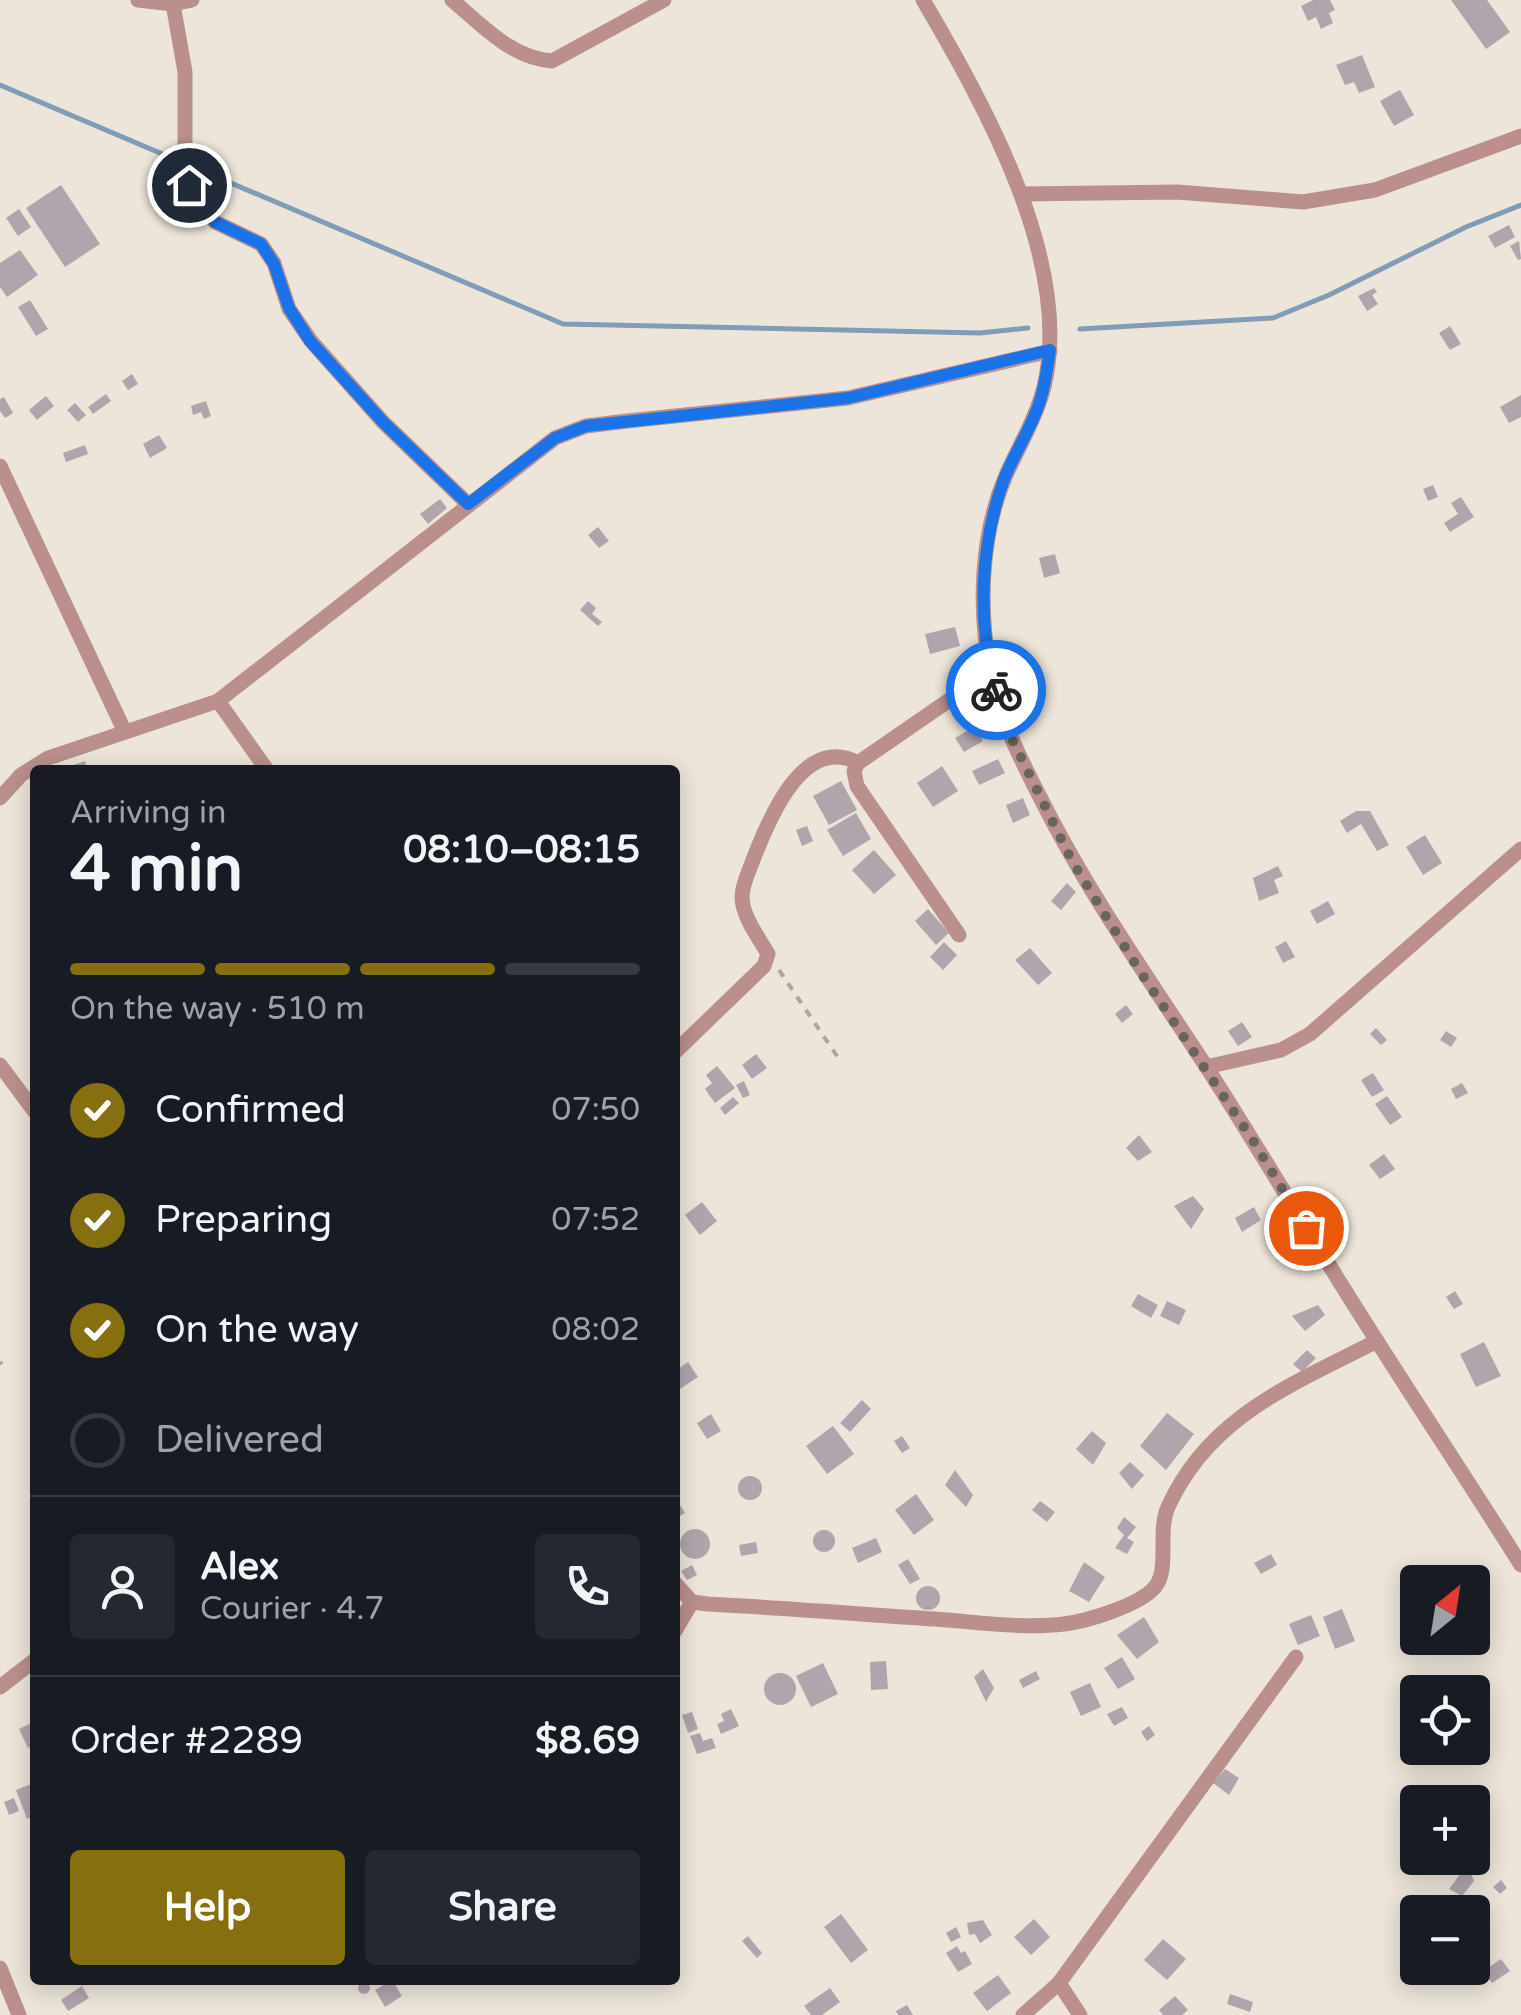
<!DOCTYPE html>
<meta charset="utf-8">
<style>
body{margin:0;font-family:"Varela Round",sans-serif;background:#242831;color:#f1f3f6;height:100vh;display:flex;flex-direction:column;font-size:38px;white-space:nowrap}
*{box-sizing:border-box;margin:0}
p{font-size:32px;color:#9ea1a6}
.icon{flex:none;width:55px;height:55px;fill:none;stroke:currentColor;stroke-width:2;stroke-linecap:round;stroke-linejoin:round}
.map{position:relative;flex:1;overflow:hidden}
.drawer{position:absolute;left:30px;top:765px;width:650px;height:1220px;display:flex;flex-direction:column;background:#171b24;border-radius:10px;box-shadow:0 5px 25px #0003}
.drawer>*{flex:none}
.needle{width:65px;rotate:30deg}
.tools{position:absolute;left:1400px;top:1565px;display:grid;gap:20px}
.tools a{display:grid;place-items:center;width:90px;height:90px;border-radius:10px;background:#171b24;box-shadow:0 5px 25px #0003;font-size:50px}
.pin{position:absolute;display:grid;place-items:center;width:85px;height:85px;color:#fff;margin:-42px;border:5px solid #fff;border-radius:50%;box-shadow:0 2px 10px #0007}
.courier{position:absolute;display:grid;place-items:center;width:100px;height:100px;margin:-50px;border:8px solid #1a73e8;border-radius:50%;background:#fff;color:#222;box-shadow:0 2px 12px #0007}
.headline em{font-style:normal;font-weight:700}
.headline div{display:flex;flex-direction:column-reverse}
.headline{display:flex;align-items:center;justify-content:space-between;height:170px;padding:0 40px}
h1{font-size:65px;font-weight:700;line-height:75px}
.bar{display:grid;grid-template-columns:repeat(4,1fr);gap:15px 10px;align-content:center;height:120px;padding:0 40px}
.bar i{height:12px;border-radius:8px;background:#363941}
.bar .selected{background:#856f0e}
.bar p{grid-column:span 4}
.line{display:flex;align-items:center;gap:25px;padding:0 40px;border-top:2px solid #363941}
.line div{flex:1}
.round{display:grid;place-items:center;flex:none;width:105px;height:105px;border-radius:10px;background:#242831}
ol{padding:0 40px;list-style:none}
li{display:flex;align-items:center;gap:30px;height:110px}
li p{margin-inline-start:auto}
li .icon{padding:10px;border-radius:50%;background:#856f0e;color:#fff;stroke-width:4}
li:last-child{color:#9ea1a6}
li i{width:55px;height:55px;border:5px solid #363941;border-radius:50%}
.action{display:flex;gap:20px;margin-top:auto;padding:20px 40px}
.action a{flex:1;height:115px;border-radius:10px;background:#856f0e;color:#fff;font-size:40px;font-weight:700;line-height:115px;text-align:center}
.action a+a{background:#242831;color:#f1f3f6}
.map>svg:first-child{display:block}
</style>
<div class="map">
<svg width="1521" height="2015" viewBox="0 0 1521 2015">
<rect width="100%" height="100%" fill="#ede5d9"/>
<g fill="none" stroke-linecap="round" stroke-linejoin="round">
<g stroke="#809cb6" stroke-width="5">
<polyline points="0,85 563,324 980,333 1028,328"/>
<polyline points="1080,329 1273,318 1329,295 1466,227 1521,205"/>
</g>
</g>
<g fill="#b1a5ad">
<polygon points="1313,0 1330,0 1335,10 1329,13 1333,23 1321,29 1316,17 1308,21 1301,6"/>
<polygon points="1451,0 1487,0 1510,32 1486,49"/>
<polygon points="1362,55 1375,87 1359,93 1354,82 1345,85 1336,65"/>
<polygon points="1400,90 1414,115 1394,126 1380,101"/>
<polygon points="61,185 100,244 65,267 26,208"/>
<polygon points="19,209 31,227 18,236 6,218"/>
<polygon points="1509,225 1515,237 1495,248 1488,236"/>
<polygon points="1519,241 1521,259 1518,260 1510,246"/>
<polygon points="20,250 38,275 7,297 0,287 0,263"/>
<polygon points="1374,288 1377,292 1372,295 1378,304 1367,311 1358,296"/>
<polygon points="30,300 48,329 36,336 18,307"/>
<polygon points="1450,326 1461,344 1450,350 1439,333"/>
<polygon points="132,374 138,384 128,390 122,381"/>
<polygon points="106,394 111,401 93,414 88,407"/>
<polygon points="1521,395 1521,417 1509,423 1500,407"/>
<polygon points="46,396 54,406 37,420 29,410"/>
<polygon points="4,397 13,413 5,418 0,411 0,399"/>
<polygon points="206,401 211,416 204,419 201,412 193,415 191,406"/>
<polygon points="75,403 86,415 78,422 67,410"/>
<polygon points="159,435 167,448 150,458 143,444"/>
<polygon points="85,445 88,454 66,462 63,453"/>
<polygon points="1433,485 1438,497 1428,501 1423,489"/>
<polygon points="1461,497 1474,517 1450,532 1444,523 1458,514 1451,503"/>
<polygon points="440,499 447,508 428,524 420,514"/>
<polygon points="598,527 609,541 599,548 588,535"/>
<polygon points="1055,554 1060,573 1044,578 1039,558"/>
<polygon points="588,601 596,608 592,614 602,622 598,626 580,610"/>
<polygon points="955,627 960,646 930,654 925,634"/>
<polygon points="974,727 983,741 964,752 955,738"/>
<polygon points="998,759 1005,773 979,785 972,771"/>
<polygon points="85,761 88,770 61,770 61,769"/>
<polygon points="942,766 958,791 933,807 917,783"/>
<polygon points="841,781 857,810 829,825 813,796"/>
<polygon points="1023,798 1030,815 1013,823 1006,805"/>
<polygon points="1356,811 1370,811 1389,845 1377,851 1361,824 1347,833 1340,821"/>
<polygon points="856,813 871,839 843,856 827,830"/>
<polygon points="807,826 813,841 802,846 796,830"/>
<polygon points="1425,835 1442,863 1423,875 1406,847"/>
<polygon points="874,850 896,875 874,894 852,870"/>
<polygon points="1278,866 1283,876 1274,880 1279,893 1259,901 1253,878"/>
<polygon points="1067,883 1076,892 1061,910 1051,901"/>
<polygon points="1328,901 1335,914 1317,924 1310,911"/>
<polygon points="928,909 949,933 936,945 915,921"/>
<polygon points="1286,941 1295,957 1283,963 1275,947"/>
<polygon points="944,942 957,955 943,970 930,957"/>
<polygon points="1030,948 1052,973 1038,985 1015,960"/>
<polygon points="1126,1005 1133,1014 1122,1023 1115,1014"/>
<polygon points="1242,1022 1252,1037 1238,1046 1228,1031"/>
<polygon points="1376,1028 1387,1040 1381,1045 1370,1034"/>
<polygon points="1446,1031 1457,1038 1451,1047 1440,1040"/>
<polygon points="756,1054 767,1068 752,1079 742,1065"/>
<polygon points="717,1066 735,1088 715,1103 705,1089 712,1083 706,1075"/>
<polygon points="1373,1073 1384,1090 1372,1097 1361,1080"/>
<polygon points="744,1081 750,1095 743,1098 736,1085"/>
<polygon points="1462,1083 1468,1093 1456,1099 1451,1089"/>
<polygon points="1387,1096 1402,1117 1390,1125 1375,1104"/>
<polygon points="733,1097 739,1103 725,1115 720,1108"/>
<polygon points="1139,1135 1152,1152 1138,1161 1126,1148"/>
<polygon points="1384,1154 1395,1169 1380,1179 1369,1165"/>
<polygon points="1193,1196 1204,1209 1191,1229 1174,1206"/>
<polygon points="702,1202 717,1221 700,1235 685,1215"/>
<polygon points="1254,1207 1261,1220 1242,1232 1235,1218"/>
<polygon points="1455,1291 1463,1304 1454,1309 1446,1297"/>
<polygon points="1138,1294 1158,1305 1151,1318 1131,1306"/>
<polygon points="1167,1301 1186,1310 1179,1325 1160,1316"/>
<polygon points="1318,1305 1325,1315 1305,1331 1292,1316"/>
<polygon points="1484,1342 1501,1376 1476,1387 1460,1354"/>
<polygon points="1307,1350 1316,1358 1302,1372 1293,1364"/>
<polygon points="688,1362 698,1377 677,1391 675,1371"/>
<polygon points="862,1400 871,1409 850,1432 840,1423"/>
<polygon points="1167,1413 1194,1434 1166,1470 1140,1446"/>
<polygon points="711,1414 721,1431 707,1439 697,1423"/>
<polygon points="833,1426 854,1454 827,1474 806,1446"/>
<polygon points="1092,1431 1106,1443 1093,1465 1076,1449"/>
<polygon points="902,1436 910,1448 902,1453 894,1441"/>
<polygon points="1130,1462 1144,1475 1132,1489 1119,1473"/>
<polygon points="955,1470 973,1495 966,1507 945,1485"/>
<circle cx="750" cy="1488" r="12"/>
<polygon points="916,1494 934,1520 914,1535 895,1510"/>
<polygon points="675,1497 685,1513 675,1519"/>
<polygon points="1040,1501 1055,1512 1047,1522 1032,1510"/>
<polygon points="1124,1517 1136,1527 1127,1538 1134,1542 1127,1554 1115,1548 1124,1535 1117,1528"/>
<circle cx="695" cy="1544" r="15"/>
<circle cx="824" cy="1541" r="11"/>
<polygon points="876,1538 882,1552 858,1563 852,1548"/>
<polygon points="756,1542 758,1553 741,1556 739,1545"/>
<polygon points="1271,1554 1277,1565 1261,1574 1254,1563"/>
<polygon points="908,1559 920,1579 910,1584 898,1565"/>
<polygon points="1084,1562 1105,1577 1089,1602 1069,1591"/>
<polygon points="692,1565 697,1575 687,1580 681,1571"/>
<circle cx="928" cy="1598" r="12"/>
<polygon points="1342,1609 1355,1641 1335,1649 1323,1617"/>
<polygon points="1311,1615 1320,1636 1298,1645 1289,1624"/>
<polygon points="1144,1617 1159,1642 1137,1659 1117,1635"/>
<polygon points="1122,1657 1135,1679 1118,1689 1104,1668"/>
<polygon points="886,1661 888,1689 871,1690 870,1662"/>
<polygon points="823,1663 838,1694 811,1707 796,1676"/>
<polygon points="983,1669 994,1688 986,1702 974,1677"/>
<polygon points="1036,1671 1040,1679 1023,1688 1019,1680"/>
<circle cx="780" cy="1689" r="16"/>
<polygon points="1090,1683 1101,1707 1081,1716 1070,1692"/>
<polygon points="1122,1707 1128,1718 1114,1726 1107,1714"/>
<polygon points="731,1709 739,1726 721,1734 717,1724 724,1721 721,1714"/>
<polygon points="692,1712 698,1729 688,1733 682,1715"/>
<polygon points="35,1721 35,1745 28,1748 19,1729"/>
<polygon points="1149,1726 1155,1735 1147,1741 1141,1732"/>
<polygon points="700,1733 703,1741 712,1738 716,1748 697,1754 690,1736"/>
<polygon points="1225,1769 1239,1778 1229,1795 1213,1783"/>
<polygon points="31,1784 35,1794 35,1816 27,1819 16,1790"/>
<polygon points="14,1798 19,1811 9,1815 4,1802"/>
<polygon points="1418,1824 1418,1846 1407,1838"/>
<polygon points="1467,1865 1474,1881 1462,1896 1449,1889"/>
<polygon points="1501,1880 1507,1888 1500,1894 1493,1887"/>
<polygon points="841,1914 868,1950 851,1963 824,1927"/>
<polygon points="1034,1919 1050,1937 1031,1955 1014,1937"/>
<polygon points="983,1920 992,1935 980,1943 975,1934 969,1935 967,1923"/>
<polygon points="956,1927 961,1937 951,1942 946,1933"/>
<polygon points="748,1936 762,1953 757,1958 742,1941"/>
<polygon points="1163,1939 1186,1959 1167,1980 1144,1960"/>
<polygon points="957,1946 961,1953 965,1951 972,1964 958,1972 946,1953"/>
<polygon points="1501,1959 1510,1971 1492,1983 1483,1971"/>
<polygon points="1462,1968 1468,1976 1462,1981 1454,1972"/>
<polygon points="998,1975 1011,1993 987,2011 973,1993"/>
<polygon points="392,1980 402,1996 385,2007 375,1990"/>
<circle cx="364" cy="1988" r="6"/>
<polygon points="82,1986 89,1998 68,2011 61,2000"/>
<polygon points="830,1988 840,2002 822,2015 811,2015 804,2006"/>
<polygon points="1230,1994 1253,2002 1250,2012 1227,2004"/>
<polygon points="1175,1996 1188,2010 1182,2015 1163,2015 1159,2010"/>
<polygon points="907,2005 913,2015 898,2015 896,2011"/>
</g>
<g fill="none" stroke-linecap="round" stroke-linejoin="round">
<g stroke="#aca69c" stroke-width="4" stroke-dasharray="8 8" stroke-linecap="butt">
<polyline points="779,970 841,1062"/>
<polyline points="0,1362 2,1364"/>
</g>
<g stroke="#ba8f8c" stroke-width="15">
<polyline points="138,0 173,4 192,0"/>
<path d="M452 0C482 25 511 58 552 61L664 0"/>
<path d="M923 0C984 104 1074 263 1044 387 1036 418 1019 446 1006 475 980 536 978 611 991 675 1000 718 1020 758 1040 797 1089 895 1151 982 1211 1074 1254 1141 1294 1209 1336 1276 1396 1373 1460 1468 1521 1565"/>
<polyline points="173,4 185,72 185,173 189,185 215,222 261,244 274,263 289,309 311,341 383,422 468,504"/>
<polyline points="1021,194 1177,192 1303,202 1375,190 1521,136"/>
<polyline points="0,466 124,730"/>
<polyline points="218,701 267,770"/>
<polyline points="0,798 21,775 48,758 218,701 555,438 586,426 627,421 848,398 1050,351"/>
<polyline points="959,935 857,786 854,771 858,763 990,672"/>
<path d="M675 1052 764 966 768 954C759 938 742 916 742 897 742 885 749 871 753 860 768 821 803 733 858 763"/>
<polyline points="0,1065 35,1112"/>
<polyline points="1206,1067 1281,1050 1310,1034 1521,849"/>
<path d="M675 1583 692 1602 708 1604C784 1608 859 1614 935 1619 977 1622 1023 1629 1064 1624 1088 1621 1140 1605 1155 1587 1170 1569 1157 1532 1168 1507 1209 1416 1293 1384 1377 1341"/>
<polyline points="675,1631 692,1602"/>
<polyline points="0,1687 35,1660"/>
<polyline points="0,1968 19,2015"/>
<polyline points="1059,1983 1080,2015"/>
<polyline points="1023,2015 1059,1983 1296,1657"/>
</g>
</g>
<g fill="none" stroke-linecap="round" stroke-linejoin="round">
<polyline stroke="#69645e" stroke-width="10" stroke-dasharray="0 18" points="996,690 1013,741 1072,861 1139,970 1252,1139 1306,1228"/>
<path stroke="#1a73e8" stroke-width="12" d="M189 185 215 222 261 244 274 264 289 308 310 341 383 422 468 504 555 438 586 426 848 398 1050 350C1047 368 1045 387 1039 404 1030 431 1013 455 1003 482 980 548 977 623 996 690"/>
</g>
</svg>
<div class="tools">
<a><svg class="needle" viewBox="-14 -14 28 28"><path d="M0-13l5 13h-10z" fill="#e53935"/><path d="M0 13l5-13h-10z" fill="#9ea1a6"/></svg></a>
<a><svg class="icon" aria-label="locate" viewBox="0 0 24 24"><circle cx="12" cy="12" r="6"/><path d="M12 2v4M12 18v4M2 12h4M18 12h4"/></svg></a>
<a>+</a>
<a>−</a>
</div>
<div class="pin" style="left:1306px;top:1228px;background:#ea580c"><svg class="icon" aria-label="bag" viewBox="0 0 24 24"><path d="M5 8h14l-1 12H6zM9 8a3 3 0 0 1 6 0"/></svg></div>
<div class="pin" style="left:189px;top:185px;background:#1f2937"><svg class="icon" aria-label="home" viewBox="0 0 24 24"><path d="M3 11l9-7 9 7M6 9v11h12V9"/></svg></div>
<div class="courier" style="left:996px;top:690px"><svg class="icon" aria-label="bike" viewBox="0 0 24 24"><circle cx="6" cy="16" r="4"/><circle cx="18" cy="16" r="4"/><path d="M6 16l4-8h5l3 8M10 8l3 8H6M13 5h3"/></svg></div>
<section class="drawer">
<div class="headline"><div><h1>4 min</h1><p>Arriving in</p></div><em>08:10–08:15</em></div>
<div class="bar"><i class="selected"></i><i class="selected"></i><i class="selected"></i><i></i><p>On the way · 510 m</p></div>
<ol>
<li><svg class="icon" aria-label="check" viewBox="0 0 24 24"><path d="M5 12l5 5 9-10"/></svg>Confirmed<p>07:50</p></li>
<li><svg class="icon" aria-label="check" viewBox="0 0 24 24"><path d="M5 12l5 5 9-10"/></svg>Preparing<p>07:52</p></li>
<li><svg class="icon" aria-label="check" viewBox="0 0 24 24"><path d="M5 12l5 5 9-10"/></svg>On the way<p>08:02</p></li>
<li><i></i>Delivered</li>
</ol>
<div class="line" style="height:180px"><a class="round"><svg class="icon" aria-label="person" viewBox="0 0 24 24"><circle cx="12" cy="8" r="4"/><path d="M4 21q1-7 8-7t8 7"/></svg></a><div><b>Alex</b><p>Courier · 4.7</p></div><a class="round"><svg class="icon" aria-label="phone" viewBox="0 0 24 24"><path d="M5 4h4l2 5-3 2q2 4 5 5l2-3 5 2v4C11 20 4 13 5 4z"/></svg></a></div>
<div class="line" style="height:130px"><div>Order #2289</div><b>$8.69</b></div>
<div class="action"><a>Help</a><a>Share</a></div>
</section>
</div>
